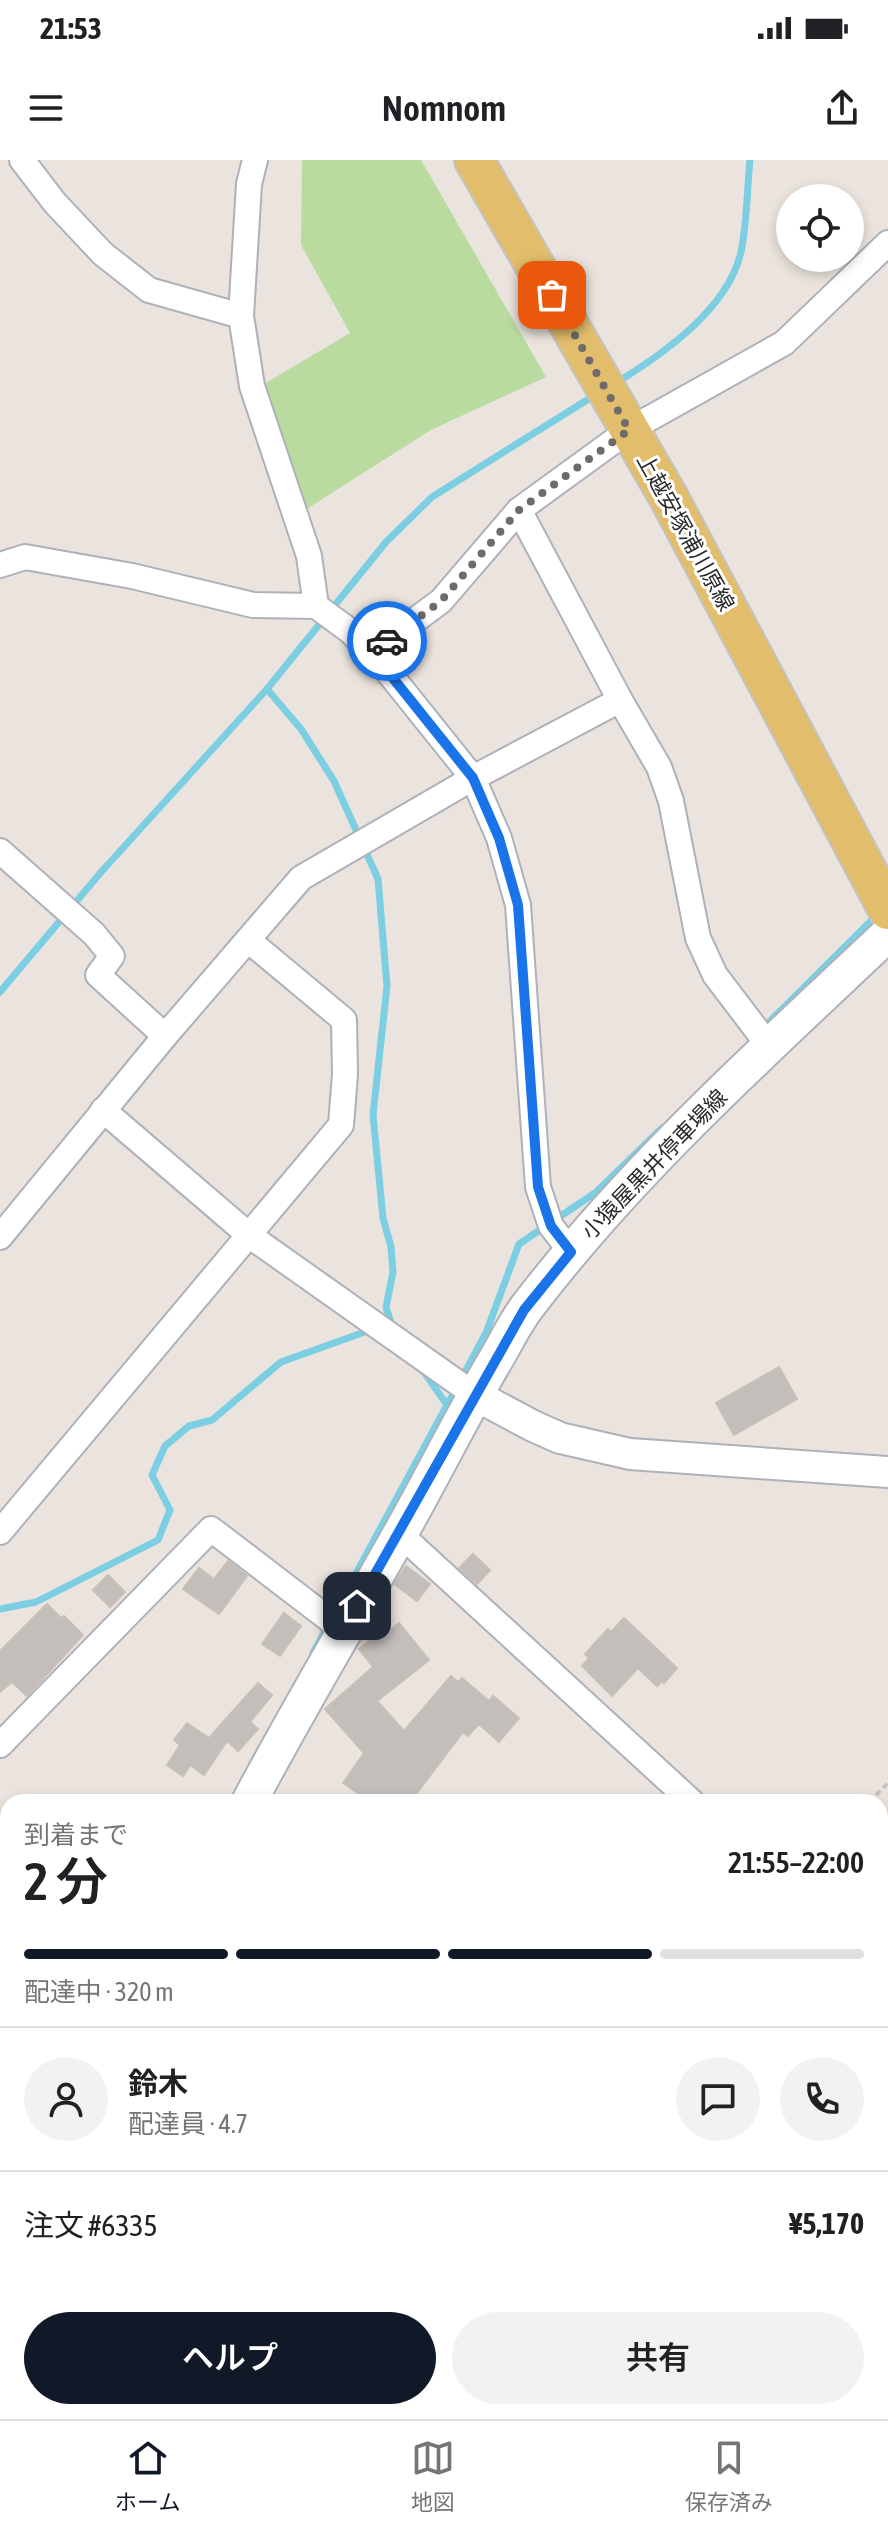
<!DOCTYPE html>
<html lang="ja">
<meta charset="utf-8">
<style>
body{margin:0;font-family:"Asap Condensed","Noto Sans JP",sans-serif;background:#f2f2f2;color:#202124;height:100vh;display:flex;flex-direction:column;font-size:30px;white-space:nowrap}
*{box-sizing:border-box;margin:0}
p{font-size:26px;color:#757577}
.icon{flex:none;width:44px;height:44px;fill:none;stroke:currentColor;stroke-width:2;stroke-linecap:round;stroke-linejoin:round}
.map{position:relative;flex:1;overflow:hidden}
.details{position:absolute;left:0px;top:1634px;width:888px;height:626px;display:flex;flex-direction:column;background:#fff;border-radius:24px 24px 0 0;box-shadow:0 4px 12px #0003}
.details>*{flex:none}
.tools{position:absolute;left:776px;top:24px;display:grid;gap:16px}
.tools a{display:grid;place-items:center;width:88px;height:88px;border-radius:50%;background:#fff;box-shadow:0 4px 12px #0003;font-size:40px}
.pin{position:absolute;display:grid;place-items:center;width:68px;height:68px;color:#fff;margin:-34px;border-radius:16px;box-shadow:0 4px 12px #0006}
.courier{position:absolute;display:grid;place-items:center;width:80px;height:80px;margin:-40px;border:6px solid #1a73e8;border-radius:50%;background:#fff;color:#222;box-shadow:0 2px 10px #0007}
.head em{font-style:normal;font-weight:600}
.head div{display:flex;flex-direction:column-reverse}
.head{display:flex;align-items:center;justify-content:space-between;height:136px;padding:0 24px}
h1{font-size:52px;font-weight:600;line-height:60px}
.bar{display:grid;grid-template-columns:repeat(4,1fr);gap:12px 8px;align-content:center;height:96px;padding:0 24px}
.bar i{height:10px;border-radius:6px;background:#e0e0e0}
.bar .on{background:#111827}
.bar p{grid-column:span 4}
.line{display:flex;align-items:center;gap:20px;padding:0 24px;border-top:2px solid #e0e0e0}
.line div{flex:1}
.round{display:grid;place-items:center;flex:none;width:84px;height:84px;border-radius:42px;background:#f2f2f2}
.action{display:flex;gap:16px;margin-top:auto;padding:16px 24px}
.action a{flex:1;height:92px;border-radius:48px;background:#111827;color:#fff;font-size:32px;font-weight:600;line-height:92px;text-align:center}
.action a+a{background:#f2f2f2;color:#202124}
.status{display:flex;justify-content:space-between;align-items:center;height:56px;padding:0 40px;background:#fff;direction:ltr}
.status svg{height:22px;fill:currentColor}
header{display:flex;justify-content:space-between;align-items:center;height:104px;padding:0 24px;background:#fff;font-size:36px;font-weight:600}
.tab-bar{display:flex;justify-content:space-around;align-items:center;height:112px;border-top:2px solid #e0e0e0;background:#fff;font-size:22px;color:#757577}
.tab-bar a{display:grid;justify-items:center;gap:4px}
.tab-bar .on{color:#111827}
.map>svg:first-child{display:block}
</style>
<div class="status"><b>21:53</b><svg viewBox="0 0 49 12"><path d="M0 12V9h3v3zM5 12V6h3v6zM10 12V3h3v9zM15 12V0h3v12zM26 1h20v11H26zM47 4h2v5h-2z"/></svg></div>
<header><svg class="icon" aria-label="menu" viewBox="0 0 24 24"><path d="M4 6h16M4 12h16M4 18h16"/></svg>Nomnom<svg class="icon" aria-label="share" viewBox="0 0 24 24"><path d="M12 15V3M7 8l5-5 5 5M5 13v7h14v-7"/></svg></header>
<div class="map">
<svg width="888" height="2259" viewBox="0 0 888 2259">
<rect width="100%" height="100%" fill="#ebe4de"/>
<polygon fill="#b9dba0" points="302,0 421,0 546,217 431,270 305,350 264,224 350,173 301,85"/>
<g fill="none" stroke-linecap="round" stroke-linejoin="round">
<g stroke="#7ccee2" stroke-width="7">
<path d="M616 223C663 194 728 149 741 92 747 63 747 30 750 0"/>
<polyline points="267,529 301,569 334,621 378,719 387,826 373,955 383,1058 391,1087 393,1112 386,1147 392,1166"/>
<polyline points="0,832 102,711 267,529 386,382 432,337 595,235"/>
<polyline points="762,869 878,754"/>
<polyline points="422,1209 447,1245"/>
<polyline points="0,1449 36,1442 158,1380 170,1350 152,1315 165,1286 189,1266 212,1260 281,1202 373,1169"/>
<polyline points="313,1493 486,1173 519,1084 595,1033 662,968"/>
</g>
</g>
<g fill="#c3beba" stroke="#c6c0b8" stroke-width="2">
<polygon points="779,1207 797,1239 734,1275 716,1243"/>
<polygon points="473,1394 490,1410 477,1424 459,1408"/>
<polygon points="228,1401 247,1416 219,1454 183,1429 199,1408 214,1419"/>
<polygon points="406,1406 430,1424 417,1441 394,1424"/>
<polygon points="108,1415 125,1432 110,1447 93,1430"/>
<polygon points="47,1444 61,1458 64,1456 83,1475 27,1536 12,1522 0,1532 0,1491"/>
<polygon points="284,1453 301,1466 280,1496 262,1484"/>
<polygon points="624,1458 677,1508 664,1523 662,1521 657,1526 638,1508 612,1536 582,1506 589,1498 585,1494 608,1469 611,1472"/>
<polygon points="399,1463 429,1500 377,1541 404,1571 451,1516 458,1522 462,1518 489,1541 493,1536 519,1558 499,1582 479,1564 468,1576 463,1572 410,1642 371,1642 343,1623 364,1593 325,1549 373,1507 359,1489 382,1471 385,1475"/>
<polygon points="258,1523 272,1535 250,1562 258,1569 238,1591 227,1581 204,1615 190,1605 183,1616 167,1605 180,1585 174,1580 187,1563 209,1578"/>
</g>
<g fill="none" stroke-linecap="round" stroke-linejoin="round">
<defs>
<g id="minor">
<polyline points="22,0 55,43 103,94 149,130 241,156"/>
<polyline points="255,0 249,24 241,156 252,226 309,396 316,446"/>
<polyline points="0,405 25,397 132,416 253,445 316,446 350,471 372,492 473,618 499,678 518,745 538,1027 551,1066 571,1092"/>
<polyline points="372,492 441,441 519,350 629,270 784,183 888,83"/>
<polyline points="620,540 659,607 671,641 698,778 715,815 769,886"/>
<polyline points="0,691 94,774 112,796 98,815 165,876"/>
<polyline points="103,950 250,1076 475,1235"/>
<polyline points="0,1077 165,876 301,718 473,618 620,540 519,350"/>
<polyline points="0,1372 341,965 345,914 344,860 248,780"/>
<polyline points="400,1374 692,1642"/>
<polyline points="0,1585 211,1369 343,1470"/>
<polyline points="880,1825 888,1833"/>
<polyline points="0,2102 8,2107"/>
</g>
<polyline id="tertiary" points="475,1235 533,1266 560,1278 630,1294 888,1312"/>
<g id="secondary">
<path d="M249 1642C297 1551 350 1463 400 1374 433 1316 462 1256 496 1199 506 1182 515 1163 527 1147 632 1009 763 892 888 774"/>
<polyline points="0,2150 8,2126"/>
</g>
<polyline id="primary" points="474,0 669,338 888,750"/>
</defs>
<use href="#minor" stroke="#aeb1b9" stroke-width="28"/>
<use href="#tertiary" stroke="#aeb1b9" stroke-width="34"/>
<use href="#secondary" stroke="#aeb1b9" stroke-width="38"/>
<use href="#primary" stroke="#c3c3c3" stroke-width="42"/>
<g stroke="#c3c3c3" stroke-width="4" stroke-dasharray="6 4" stroke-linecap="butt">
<polyline points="869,1642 888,1623"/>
<polyline points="880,2122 888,2114"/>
<polyline points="457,2252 465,2259"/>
<polyline points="751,2259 758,2252"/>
</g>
<use href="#minor" stroke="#fff" stroke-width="24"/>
<use href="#tertiary" stroke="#fff" stroke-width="30"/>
<use href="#secondary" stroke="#fff" stroke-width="34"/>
<use href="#primary" stroke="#e2be6c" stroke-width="38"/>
</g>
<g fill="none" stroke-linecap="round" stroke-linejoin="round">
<polyline stroke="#6e6b69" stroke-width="8" stroke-dasharray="0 14.4" points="387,481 441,441 519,350 629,270 552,135"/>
<polyline stroke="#1a73e8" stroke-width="10" points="357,1446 524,1150 571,1092 551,1066 538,1027 518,745 499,678 473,618 372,492 387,481"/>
</g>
<g text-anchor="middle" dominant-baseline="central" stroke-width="6" stroke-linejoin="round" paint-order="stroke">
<g font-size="22" fill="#2a2a2a" stroke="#fff">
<text transform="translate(686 372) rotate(61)">上越安塚浦川原線</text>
<text transform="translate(654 1004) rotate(-46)">小猿屋黒井停車場線</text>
</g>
</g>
</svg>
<div class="tools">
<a><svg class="icon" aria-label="locate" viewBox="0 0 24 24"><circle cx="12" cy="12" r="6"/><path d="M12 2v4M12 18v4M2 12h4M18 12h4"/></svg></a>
</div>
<div class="pin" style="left:552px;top:135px;background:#ea580c"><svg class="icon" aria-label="bag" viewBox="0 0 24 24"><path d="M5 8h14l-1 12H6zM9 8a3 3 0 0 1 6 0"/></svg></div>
<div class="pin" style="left:357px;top:1446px;background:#1f2937"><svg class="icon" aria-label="home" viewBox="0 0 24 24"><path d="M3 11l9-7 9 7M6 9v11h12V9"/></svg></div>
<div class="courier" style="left:387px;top:481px"><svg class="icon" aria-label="car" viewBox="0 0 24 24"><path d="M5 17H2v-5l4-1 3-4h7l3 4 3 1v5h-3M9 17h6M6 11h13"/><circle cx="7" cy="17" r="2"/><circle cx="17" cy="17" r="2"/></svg></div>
<section class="details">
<div class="head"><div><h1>2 分</h1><p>到着まで</p></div><em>21:55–22:00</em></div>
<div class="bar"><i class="on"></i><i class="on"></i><i class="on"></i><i></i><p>配達中 · 320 m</p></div>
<div class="line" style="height:144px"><a class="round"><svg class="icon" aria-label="person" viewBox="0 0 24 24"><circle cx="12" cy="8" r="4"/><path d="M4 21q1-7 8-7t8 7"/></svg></a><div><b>鈴木</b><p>配達員 · 4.7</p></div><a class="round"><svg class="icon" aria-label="chat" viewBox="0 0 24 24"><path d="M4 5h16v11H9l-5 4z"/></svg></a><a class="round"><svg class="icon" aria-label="phone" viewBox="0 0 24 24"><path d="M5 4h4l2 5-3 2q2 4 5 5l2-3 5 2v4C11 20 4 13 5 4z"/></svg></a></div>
<div class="line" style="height:104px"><div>注文 #6335</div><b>¥5,170</b></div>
<div class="action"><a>ヘルプ</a><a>共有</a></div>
</section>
</div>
<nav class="tab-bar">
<a class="on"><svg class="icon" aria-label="home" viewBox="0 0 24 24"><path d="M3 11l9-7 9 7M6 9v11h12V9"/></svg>ホーム</a>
<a><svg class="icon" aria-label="map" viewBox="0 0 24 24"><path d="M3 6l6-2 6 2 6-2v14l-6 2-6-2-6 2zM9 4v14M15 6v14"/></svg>地図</a>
<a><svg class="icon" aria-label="saved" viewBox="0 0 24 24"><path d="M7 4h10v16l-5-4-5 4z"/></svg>保存済み</a>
</nav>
